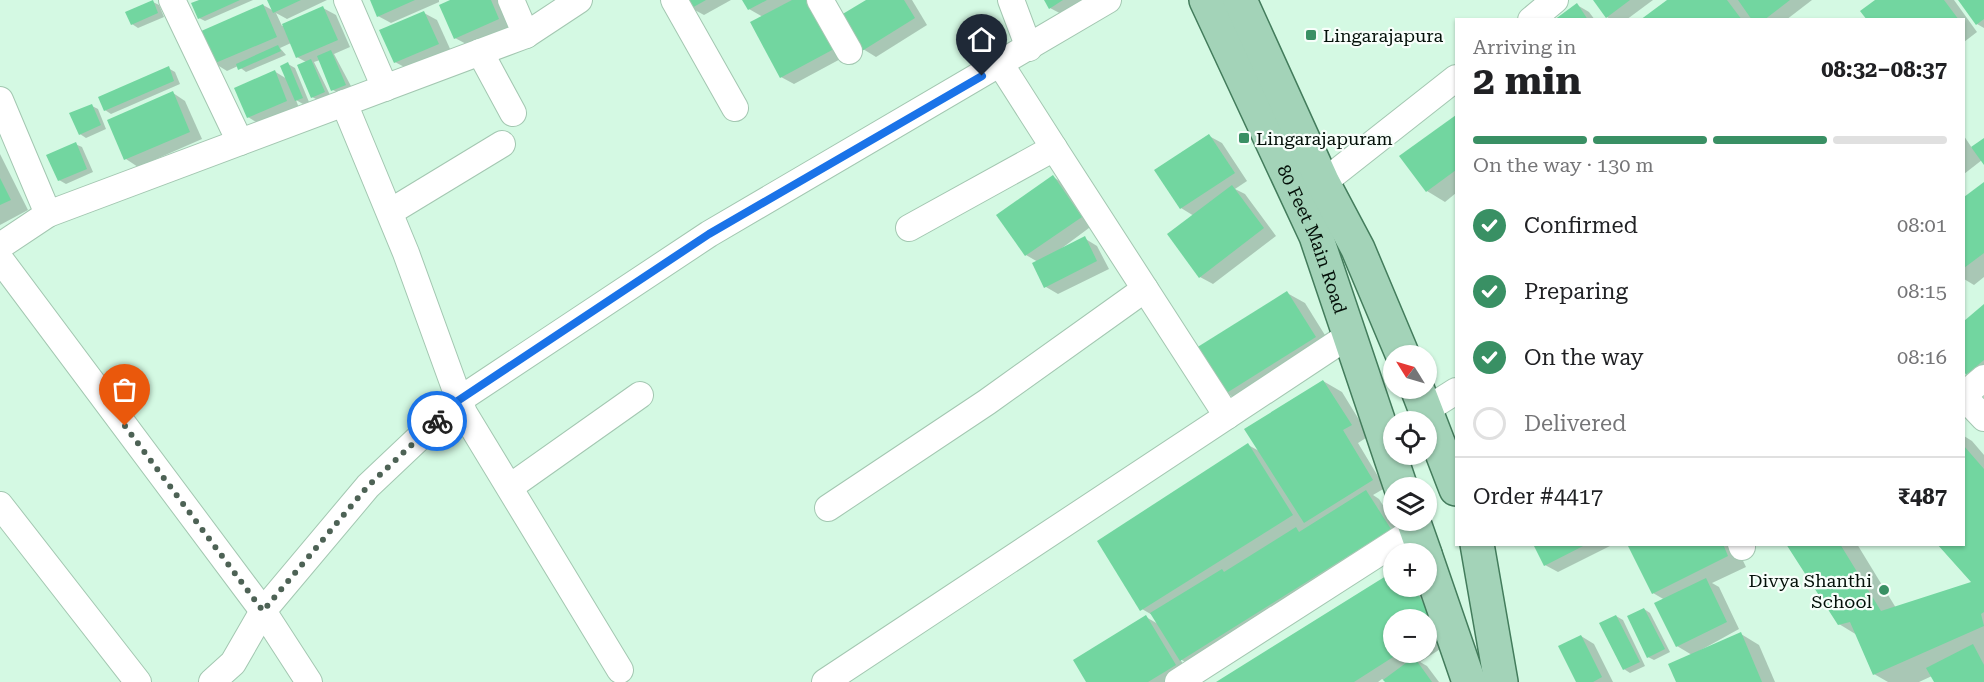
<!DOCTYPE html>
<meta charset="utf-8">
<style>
body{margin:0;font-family:"Roboto Serif",serif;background:#f2f2f2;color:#202124;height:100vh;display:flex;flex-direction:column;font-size:22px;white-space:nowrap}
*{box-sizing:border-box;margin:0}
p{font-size:20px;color:#757577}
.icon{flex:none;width:33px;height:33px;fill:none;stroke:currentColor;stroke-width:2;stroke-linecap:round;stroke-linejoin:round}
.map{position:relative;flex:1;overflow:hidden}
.panel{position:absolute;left:1455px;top:18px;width:510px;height:528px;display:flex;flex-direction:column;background:#fff;border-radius:0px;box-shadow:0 2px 4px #0004}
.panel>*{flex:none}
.needle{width:39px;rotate:307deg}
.fabs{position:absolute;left:1383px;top:345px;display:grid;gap:12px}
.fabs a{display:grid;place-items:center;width:54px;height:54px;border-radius:50%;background:#fff;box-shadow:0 2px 4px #0004;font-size:30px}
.pin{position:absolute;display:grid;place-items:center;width:51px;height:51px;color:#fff;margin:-62px -26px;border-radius:50% 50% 50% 0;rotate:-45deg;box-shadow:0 0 6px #0007}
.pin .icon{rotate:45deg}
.courier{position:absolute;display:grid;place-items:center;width:60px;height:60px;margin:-30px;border:4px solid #1a73e8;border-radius:50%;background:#fff;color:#222;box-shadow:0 2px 8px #0007}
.overview em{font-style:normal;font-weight:700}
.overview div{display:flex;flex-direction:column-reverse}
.overview{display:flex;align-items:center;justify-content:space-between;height:102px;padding:0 18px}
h1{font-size:39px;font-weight:700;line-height:45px}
.bar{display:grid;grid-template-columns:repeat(4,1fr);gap:9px 6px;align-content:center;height:72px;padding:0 18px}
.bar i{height:8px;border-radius:4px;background:#e0e0e0}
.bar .selected{background:#399064}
.bar p{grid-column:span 4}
.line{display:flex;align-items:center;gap:15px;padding:0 18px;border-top:2px solid #e0e0e0}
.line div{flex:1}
ol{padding:0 18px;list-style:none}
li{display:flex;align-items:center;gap:18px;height:66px}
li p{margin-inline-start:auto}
li .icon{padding:6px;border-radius:50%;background:#399064;color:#fff;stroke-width:4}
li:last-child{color:#757577}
li i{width:33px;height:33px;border:3px solid #e0e0e0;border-radius:50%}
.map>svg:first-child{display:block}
</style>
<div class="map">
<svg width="1984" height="682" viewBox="0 0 1984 682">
<rect width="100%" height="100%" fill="#d4f9e3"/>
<g fill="#0003" fill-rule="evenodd">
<polygon points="202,0 253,0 205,21 199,18"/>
<polygon points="269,0 327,0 287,19 276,13 282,26 323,8 336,15 350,47 334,54 352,88 339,93 333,90 320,60 314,62 330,95 318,100 312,97 306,62 297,57 291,43 280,48 286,55 246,72 238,66 227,71 214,63 263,5 274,11"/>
<polygon points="371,0 439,0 439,2 391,23 378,16"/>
<polygon points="453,0 500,0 511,27 468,45 455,38"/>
<polygon points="687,0 731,0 704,15 691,8"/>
<polygon points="744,0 813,0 846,56 794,84 781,77 763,17 749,9"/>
<polygon points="869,0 912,0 927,25 876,57 863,49"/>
<polygon points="1046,0 1098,0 1069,18 1050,8"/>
<polygon points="1595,0 1653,0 1626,20 1612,20 1607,17"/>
<polygon points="1669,0 1812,0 1786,20 1642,20"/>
<polygon points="1878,0 1954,0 1977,32 1964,42 1964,20 1868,20"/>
<polygon points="1959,0 1984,0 1984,28 1977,24"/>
<polygon points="153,2 159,5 164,17 138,28 132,24"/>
<polygon points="1577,5 1589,12 1595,20 1556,20"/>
<polygon points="424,13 437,20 451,51 408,69 395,62"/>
<polygon points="288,64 295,68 309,102 303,104 296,100 299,108 261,125 248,117 274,71 287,79"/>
<polygon points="168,68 175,72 180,84 111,114 105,110"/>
<polygon points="173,93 185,101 202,139 138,167 126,159"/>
<polygon points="92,106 98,109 106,129 86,138 80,134"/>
<polygon points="1456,117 1456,193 1445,202 1427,191 1401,157"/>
<polygon points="1209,136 1222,143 1247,181 1235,189 1245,194 1276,236 1213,284 1200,277 1194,216 1181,208 1156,171"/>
<polygon points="1964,136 1972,148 1984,140 1984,163 1982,160 1964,174"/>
<polygon points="75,144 82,147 93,172 66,184 59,180"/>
<polygon points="0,154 28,210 0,225"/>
<polygon points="1053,177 1066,185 1093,225 1058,251 1084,238 1097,246 1109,269 1058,294 1046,287 1038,262 1026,255"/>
<polygon points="1984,183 1984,277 1974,285 1964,279 1964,198"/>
<polygon points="1287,293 1305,303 1333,348 1245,404 1226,393"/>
<polygon points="1984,306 1984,378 1980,381 1964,369 1964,323"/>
<polygon points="1323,381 1342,392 1369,436 1358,443 1385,488 1373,495 1379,499 1403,537 1194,667 1180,659 1188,672 1173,682 1088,682 1146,617 1158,624 1154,616 1142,609 1248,445 1261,452"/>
<polygon points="1964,436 1972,441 1984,455 1984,682 1935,682 1932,676 1919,682 1888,682 1874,674 1857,635 1839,624 1788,544 1857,544 1896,608 1973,583 1964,544"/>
<polygon points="1535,544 1614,544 1558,572 1545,565"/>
<polygon points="1629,544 1735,544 1746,567 1712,583 1719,587 1739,629 1692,655 1677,646 1665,600 1653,593"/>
<path d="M1394 586H1424L1456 639 1420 662 1427 666 1439 682H1387L1382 679 1378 682H1220ZM1394 620H1426V652H1394Z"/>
<polygon points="1644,609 1650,613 1670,652 1654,660 1648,657"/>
<polygon points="1616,616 1623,620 1645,666 1630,673 1624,669"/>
<polygon points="1741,634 1759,645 1775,682 1678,682"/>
<polygon points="1581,636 1594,644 1613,682 1577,682"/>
</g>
<g fill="#72d6a0">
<polygon points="153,0 158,13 131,25 125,12"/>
<polygon points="199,0 240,0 198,19 191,3"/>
<polygon points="267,0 301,0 273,13"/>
<polygon points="370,0 415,0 377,17"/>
<polygon points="450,0 491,0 499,19 454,39 439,5"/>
<polygon points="685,0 706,0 690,9"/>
<polygon points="742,0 767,0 748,10"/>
<polygon points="792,0 808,0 834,49 780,78 750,22"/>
<polygon points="866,0 904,0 915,18 862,51 841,15"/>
<polygon points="1044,0 1063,0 1049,9"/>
<polygon points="1593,0 1630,0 1606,18"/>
<polygon points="1667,0 1727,0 1742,20 1640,20"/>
<polygon points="1738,0 1790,0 1764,20 1752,20"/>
<polygon points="1875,0 1944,0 1959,20 1867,20 1860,11"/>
<polygon points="1958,0 1984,0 1984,19 1976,25"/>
<polygon points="1577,3 1588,20 1554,20"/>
<polygon points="263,4 277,37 213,64 199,32"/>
<polygon points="323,6 338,40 296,58 282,24"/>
<polygon points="424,11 439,44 394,63 379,30"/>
<polygon points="278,45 281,51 238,70 236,64"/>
<polygon points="331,50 346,85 331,91 317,56"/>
<polygon points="311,59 325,92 311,98 297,65"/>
<polygon points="288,62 303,98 295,101 280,66"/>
<polygon points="169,66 174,81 104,111 98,97"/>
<polygon points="275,70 287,101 247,118 234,88"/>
<polygon points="173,91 190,132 124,160 107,120"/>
<polygon points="92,104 101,125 79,135 69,113"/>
<polygon points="1456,115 1456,170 1426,192 1399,156"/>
<polygon points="1209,134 1235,173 1180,209 1154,170"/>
<polygon points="1984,138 1984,165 1971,147"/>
<polygon points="76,142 87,169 58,181 46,155"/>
<polygon points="1053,175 1082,217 1025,256 996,215"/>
<polygon points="0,178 11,200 0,205"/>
<polygon points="1984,182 1984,253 1964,268 1964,197"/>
<polygon points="1232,185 1264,228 1199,278 1167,234"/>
<polygon points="1085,236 1097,261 1044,288 1032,263"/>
<polygon points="1287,291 1316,337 1225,394 1196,348"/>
<polygon points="1984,304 1984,360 1966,375 1964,371 1964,321"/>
<polygon points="1323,380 1352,425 1343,430 1373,480 1304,523 1244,429"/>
<polygon points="1248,443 1293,515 1140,611 1097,541"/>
<polygon points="1964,446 1984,469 1984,612 1981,614 1984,626 1873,675 1850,622 1838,625 1786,544 1840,544 1881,611 1971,582 1937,544 1964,544"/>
<polygon points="1366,490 1391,529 1180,661 1150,613 1222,569 1224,572 1296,527 1299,532"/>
<polygon points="1533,544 1587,544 1544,566"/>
<polygon points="1627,544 1723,544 1728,556 1652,594"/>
<polygon points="1394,571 1394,586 1413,586 1439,629 1426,636 1426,620 1394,620 1394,652 1401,652 1354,682 1216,682"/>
<polygon points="1706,578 1727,622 1676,647 1654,603"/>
<polygon points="1644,608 1665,649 1647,658 1627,616"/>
<polygon points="1146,615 1176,665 1148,682 1086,682 1073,660"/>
<polygon points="1616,615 1640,662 1623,670 1599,623"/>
<polygon points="1741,632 1762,682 1676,682 1668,664"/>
<polygon points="1581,635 1602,677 1593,682 1576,682 1558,646"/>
<polygon points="1973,644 1984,665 1984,682 1934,682 1926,668"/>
<polygon points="1414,657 1432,682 1385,682 1383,680"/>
</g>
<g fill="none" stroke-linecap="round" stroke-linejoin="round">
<defs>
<g id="minor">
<polyline points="172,0 240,142"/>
<polyline points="347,0 385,88"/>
<polyline points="674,0 735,108"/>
<polyline points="820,0 849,51"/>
<polyline points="1011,0 1029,48"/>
<polyline points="1531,20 1555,0"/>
<polyline points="526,35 579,0"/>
<polyline points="480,52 513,113"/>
<polyline points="0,100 48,214"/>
<polyline points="344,103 406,253 464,413 620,670"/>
<polyline points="1054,148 1227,416"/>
<polyline points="1310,193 1456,78"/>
<polyline points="390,212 502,144"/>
<polyline points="909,228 1054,148 1001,65"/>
<polyline points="0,246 48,214 526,35 511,0"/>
<polyline points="0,259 263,611 309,682"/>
<polyline points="1964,395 1984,378"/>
<polyline points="1964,397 1984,418"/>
<polyline points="1426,410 1456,391"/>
<polyline points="510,487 640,395"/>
<polyline points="0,505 138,682"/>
<polyline points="828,508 987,402 1145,289"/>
<polyline points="1741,544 1742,547"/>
<polyline points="212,682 233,663 263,611 368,486 459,400 709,234 1108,0"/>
<polyline points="825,682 1348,336"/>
<polyline points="1178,682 1416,529"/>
</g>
<g id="primary">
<path id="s1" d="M1206 0 1316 236 1401 488"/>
<polyline points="1240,0 1323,183 1358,249 1403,356"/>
<polyline points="1417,388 1456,489"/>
<polyline points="1413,520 1425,554"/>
<polyline points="1477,544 1501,682"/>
<polyline points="1426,557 1469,682"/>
</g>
</defs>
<use href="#minor" stroke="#a3c7b1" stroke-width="28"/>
<use href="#primary" stroke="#437c5c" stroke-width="36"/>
<use href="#minor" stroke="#fff" stroke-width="26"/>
<use href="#primary" stroke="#a3d3b8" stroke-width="33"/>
</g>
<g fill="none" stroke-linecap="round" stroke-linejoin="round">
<polyline stroke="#4d6255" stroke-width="6" stroke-dasharray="0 10.8" points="125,426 263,611 368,486 437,421"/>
<polyline stroke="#1a73e8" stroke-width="8" points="437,421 459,400 709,234 982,76"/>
</g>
<g fill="#399064" stroke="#f7fefa" stroke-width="2">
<rect x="1305" y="29" width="12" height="12" rx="3"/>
<rect x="1238" y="132" width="12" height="12" rx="3"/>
<circle cx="1884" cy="590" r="6"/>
</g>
<g text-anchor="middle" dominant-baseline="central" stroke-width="4.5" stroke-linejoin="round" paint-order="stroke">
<g font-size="18" fill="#041009" stroke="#f7fefa" text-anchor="start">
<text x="1323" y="35">Lingarajapura</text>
<text x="1256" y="138">Lingarajapuram</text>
<text x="1872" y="580" text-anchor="end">Divya Shanthi<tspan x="1872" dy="21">School</tspan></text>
</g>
<g font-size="18" fill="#041009" stroke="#f7fefa">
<text stroke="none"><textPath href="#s1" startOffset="262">80 Feet Main Road</textPath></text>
</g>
</g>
</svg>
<div class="fabs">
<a><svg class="needle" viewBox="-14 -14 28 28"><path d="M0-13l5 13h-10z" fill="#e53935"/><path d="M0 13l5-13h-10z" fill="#757577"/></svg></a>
<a><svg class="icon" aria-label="locate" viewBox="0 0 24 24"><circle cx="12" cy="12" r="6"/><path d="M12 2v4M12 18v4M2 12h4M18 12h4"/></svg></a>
<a><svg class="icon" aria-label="layers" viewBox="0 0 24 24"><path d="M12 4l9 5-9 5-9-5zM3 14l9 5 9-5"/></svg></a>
<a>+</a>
<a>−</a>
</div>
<div class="pin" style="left:125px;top:426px;background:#ea580c"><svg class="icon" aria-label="bag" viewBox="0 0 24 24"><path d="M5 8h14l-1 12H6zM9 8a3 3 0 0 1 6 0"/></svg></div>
<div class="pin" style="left:982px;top:76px;background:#1f2937"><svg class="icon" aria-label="home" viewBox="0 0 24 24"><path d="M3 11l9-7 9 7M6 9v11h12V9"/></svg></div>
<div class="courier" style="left:437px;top:421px"><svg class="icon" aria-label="bike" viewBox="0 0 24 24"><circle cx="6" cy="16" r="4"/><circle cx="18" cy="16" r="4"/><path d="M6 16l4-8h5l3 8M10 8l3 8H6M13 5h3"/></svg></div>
<section class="panel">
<div class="overview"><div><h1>2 min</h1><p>Arriving in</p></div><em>08:32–08:37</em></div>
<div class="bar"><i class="selected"></i><i class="selected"></i><i class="selected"></i><i></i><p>On the way · 130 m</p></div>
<ol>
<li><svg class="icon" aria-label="check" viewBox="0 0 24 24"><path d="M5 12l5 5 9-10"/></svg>Confirmed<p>08:01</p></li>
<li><svg class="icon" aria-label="check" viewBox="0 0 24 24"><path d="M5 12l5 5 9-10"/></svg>Preparing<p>08:15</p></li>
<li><svg class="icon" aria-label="check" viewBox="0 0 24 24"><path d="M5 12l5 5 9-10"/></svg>On the way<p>08:16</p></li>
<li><i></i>Delivered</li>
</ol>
<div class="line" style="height:78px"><div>Order #4417</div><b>₹487</b></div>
</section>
</div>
